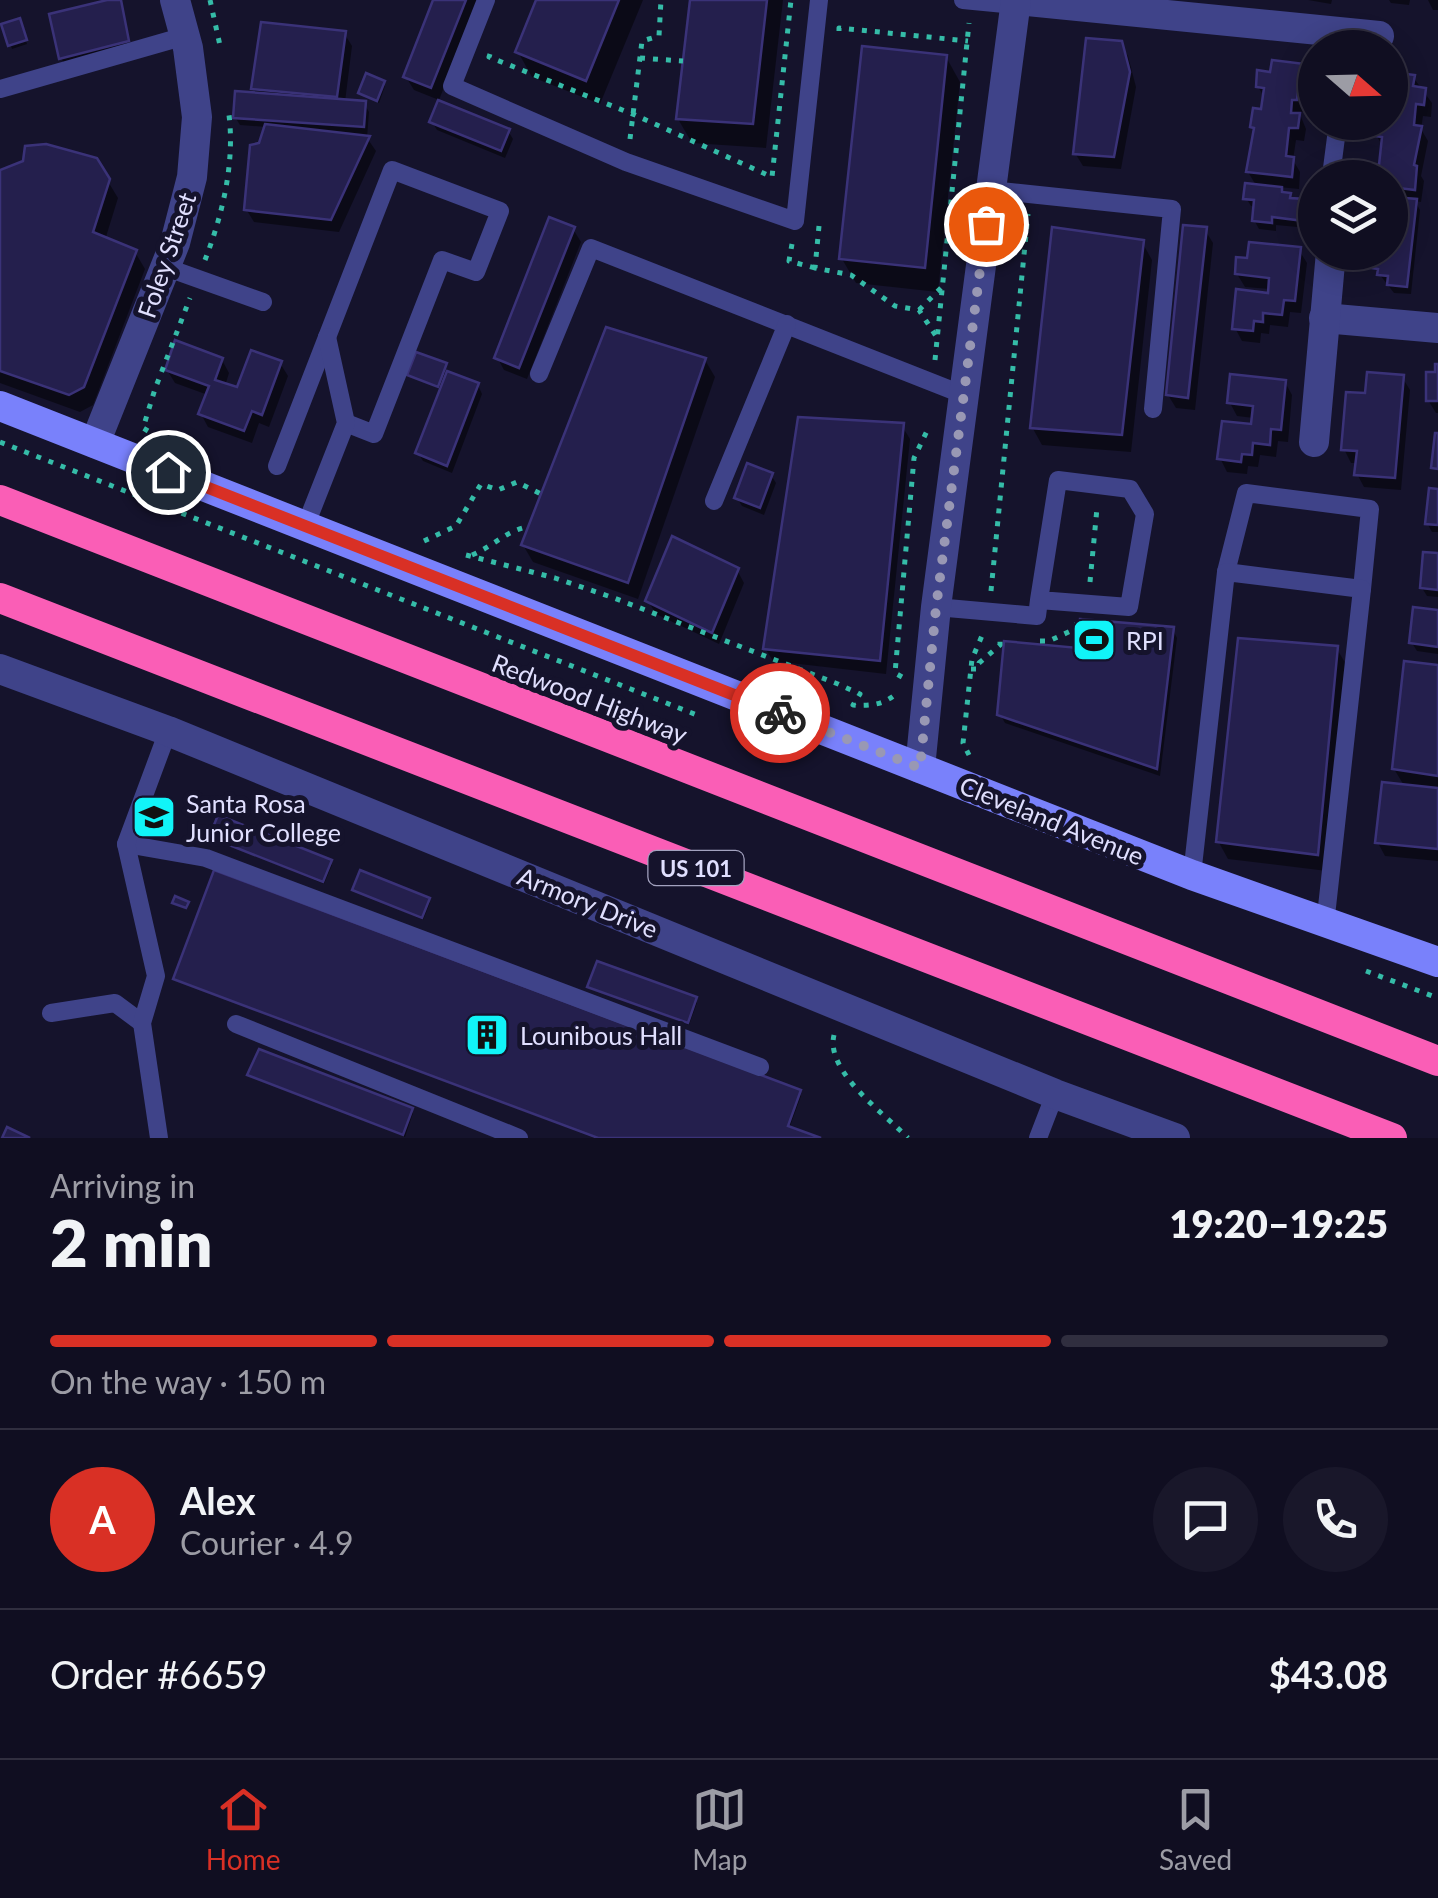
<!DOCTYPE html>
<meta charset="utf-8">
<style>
body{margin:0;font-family:Lato,sans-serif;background:#19172a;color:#f1f3f6;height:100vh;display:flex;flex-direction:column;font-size:38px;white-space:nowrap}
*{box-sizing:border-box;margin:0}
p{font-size:32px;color:#9c9ca5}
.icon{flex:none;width:55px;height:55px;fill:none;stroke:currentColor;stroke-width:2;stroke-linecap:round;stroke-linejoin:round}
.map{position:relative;height:1138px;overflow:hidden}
.sheet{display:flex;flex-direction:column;background:#100e21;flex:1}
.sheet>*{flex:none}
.needle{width:65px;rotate:110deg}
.fabs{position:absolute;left:1298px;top:30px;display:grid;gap:20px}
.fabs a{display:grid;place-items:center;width:110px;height:110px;border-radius:50%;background:#100e21;box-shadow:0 5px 25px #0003,0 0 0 2px #302e3f;font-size:50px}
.pin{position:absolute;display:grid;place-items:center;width:85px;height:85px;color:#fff;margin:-42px;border:5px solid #fff;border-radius:50%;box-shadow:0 2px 10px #0007}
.courier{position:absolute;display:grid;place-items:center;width:100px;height:100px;margin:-50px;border:8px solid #d93025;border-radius:50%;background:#fff;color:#222;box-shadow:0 2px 12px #0007}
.summary em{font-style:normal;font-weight:800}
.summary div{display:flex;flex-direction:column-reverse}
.summary{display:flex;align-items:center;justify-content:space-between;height:170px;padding:0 50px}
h1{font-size:65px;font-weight:800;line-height:75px}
.bar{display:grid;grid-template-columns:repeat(4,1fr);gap:15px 10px;align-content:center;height:120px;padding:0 50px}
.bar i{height:12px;border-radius:8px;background:#302e3f}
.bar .active{background:#d93025}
.bar p{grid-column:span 4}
.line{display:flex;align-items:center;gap:25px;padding:0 50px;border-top:2px solid #302e3f}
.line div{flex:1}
.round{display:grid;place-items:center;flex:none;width:105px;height:105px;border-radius:52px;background:#19172a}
.menu{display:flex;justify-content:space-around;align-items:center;height:140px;border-top:2px solid #302e3f;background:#100e21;font-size:28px;color:#9c9ca5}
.menu a{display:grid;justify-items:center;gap:5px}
.menu .active{color:#d93025}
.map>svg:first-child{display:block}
</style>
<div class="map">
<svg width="1438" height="1138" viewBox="0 0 1438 1138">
<rect width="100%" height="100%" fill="#15132c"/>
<g fill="#0007">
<polygon points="119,0 132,49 66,67 61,58"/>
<polygon points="436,0 478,0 439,100 414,90 406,77"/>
<polygon points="539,0 643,0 600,104 532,77 518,52"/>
<polygon points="693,0 783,0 766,148 692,143 678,119"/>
<polygon points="1308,0 1332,0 1331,4"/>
<polygon points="1389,0 1410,0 1409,5 1391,3"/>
<polygon points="1428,0 1438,0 1438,10 1433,10"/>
<polygon points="21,24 27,44 12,49 4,25"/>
<polygon points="344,33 352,46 345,102 364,103 369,112 367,138 376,151 339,232 254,222 246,209 267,127 240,125 235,117 257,96 253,88"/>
<polygon points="1120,43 1128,56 1136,87 1121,169 1083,166 1075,153"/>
<polygon points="946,57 960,82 938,292 856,283 842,259"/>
<polygon points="1311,67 1315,74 1315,95 1305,96 1303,112 1299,112 1306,129 1304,141 1296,140 1293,160 1300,172 1299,189 1279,187 1292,200 1305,202 1310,210 1308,228 1276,225 1276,231 1259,229 1254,220 1256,207 1251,206 1246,198 1257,187 1248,172 1256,132 1253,127 1263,112 1265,98 1258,87 1272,74"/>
<polygon points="1390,75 1413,77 1432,103 1431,117 1423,116 1421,129 1428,141 1421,176 1424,181 1421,202 1415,201 1420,210 1411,294 1394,293 1373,266 1365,266 1360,257 1390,252 1390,207 1394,208 1395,199 1390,198 1390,178 1381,168 1384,148 1376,135 1390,122"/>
<polygon points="383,83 385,86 379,103 361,93"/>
<polygon points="432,122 508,131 513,139 505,158 437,130"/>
<polygon points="95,160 118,198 105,240 135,252 145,269 93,405 80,412 0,383 0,172"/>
<polygon points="573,229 581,242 527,379 504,370 497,357"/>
<polygon points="1205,230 1213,243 1195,410 1176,408 1168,395"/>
<polygon points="1142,242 1152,260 1131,452 1042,445 1032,427"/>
<polygon points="1299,250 1307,263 1301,313 1290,312 1288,327 1270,325 1269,334 1261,333 1260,343 1242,341 1235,328 1270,295 1270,289 1245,287 1237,274"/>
<polygon points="222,360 229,373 225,386 238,391 280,363 288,376 269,427 259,423 252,443 208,427 201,414 208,395 175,383 167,370"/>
<polygon points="705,360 715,377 638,599 533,562 523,545"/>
<polygon points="445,365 445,373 478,385 482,394 452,473 423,461 418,453 442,390 409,375"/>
<polygon points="1438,366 1438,413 1436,413 1428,400"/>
<polygon points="1402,377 1410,390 1401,490 1364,487 1357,474 1358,463 1351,463 1344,449 1368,396"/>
<polygon points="1285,382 1292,395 1288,442 1278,441 1276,457 1260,455 1258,467 1248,466 1247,474 1227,472 1220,458 1253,426 1254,418 1237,416 1230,403"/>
<polygon points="902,426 910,439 886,674 773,661 765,648"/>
<polygon points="771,475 776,483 764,515 742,506 737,498"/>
<polygon points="1438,493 1438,532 1432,532 1427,523"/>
<polygon points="1438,555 1438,597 1427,596 1422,588"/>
<polygon points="737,570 744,583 719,644 656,614 648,601"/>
<polygon points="1438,613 1438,654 1417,651 1412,643"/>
<polygon points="1173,630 1177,638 1160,776 1005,723 1000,714 1080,651"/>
<polygon points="1337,649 1347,666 1327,871 1228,859 1218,841"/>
<polygon points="1438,667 1438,861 1385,856 1378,843 1405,787 1394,769"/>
<polygon points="211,837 330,862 332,865 324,884"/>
<polygon points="355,890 428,900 430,903 423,920"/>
<polygon points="176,979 799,1092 801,1096 789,1129 813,1138 594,1138"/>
<polygon points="590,986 695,999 697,1003 689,1025"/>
<polygon points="250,1075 411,1110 413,1113 405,1137"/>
</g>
<g fill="#241f4d" stroke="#3a3278" stroke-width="2.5">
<polygon points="107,0 121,0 129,41 59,59 49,14"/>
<polygon points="433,0 466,0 431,88 403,77"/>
<polygon points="536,0 619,0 586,81 515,52"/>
<polygon points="690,0 767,0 753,124 676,119"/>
<polygon points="20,18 27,40 8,46 1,24"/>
<polygon points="261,22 346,31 337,97 251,89"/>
<polygon points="1086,38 1122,41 1130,72 1114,157 1073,154"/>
<polygon points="862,46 947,55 925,268 839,259"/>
<polygon points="1272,60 1313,65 1311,82 1299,83 1297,100 1292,100 1291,113 1300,113 1298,128 1289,128 1286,156 1294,157 1292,177 1246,172 1254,128 1250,127 1253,108 1261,109 1264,88 1256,87 1257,70 1270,72"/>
<polygon points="1390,72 1415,75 1413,86 1426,88 1424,105 1416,104 1414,125 1422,126 1414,165 1417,166 1415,190 1390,187 1390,178 1369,178 1371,164 1379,165 1382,137 1374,136 1375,122 1390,122"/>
<polygon points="366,73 385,81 377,101 358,93"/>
<polygon points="235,91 366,101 364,127 233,118"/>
<polygon points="438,100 510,129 501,151 429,122"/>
<polygon points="265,124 370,136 331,220 244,210 250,145 259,143"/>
<polygon points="46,144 97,158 110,179 93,232 137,250 84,387 69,395 0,371 0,170 23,161 25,146"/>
<polygon points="1245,183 1282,187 1282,192 1291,193 1290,198 1306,199 1304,221 1272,217 1272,223 1252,221 1254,200 1243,199"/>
<polygon points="1393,197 1417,199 1407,287 1387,285 1388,276 1377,275 1378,269 1371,268 1371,259 1357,258 1358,252 1390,252"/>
<polygon points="549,217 575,227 519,368 494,358"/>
<polygon points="1183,225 1207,227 1188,398 1166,395"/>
<polygon points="1052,227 1144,240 1122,435 1030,428"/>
<polygon points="1249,242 1301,247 1295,301 1284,300 1282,315 1263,313 1263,322 1254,321 1253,331 1232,329 1236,289 1268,293 1269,278 1235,274 1236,257 1247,258"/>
<polygon points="606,327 706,358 628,583 521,545"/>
<polygon points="175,340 223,358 215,380 237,387 251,350 282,361 262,415 252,411 244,431 198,414 209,386 165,370"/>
<polygon points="416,352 447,363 438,387 407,375"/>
<polygon points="1435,364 1438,364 1438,401 1426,401 1426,372 1435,372"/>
<polygon points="447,371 479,383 447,466 415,453"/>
<polygon points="1367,372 1404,375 1395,478 1354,475 1357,451 1341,450 1346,392 1365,393"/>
<polygon points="1230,374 1286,380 1281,430 1271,429 1270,445 1253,443 1252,455 1242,454 1241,462 1217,459 1222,421 1251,424 1253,406 1227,403"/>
<polygon points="798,417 904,423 880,661 763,649"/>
<polygon points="1435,433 1438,433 1438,469 1431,468"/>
<polygon points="747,463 773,473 760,508 734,498"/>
<polygon points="1429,488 1438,489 1438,525 1425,524"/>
<polygon points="672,536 739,568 712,633 645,601"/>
<polygon points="1423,552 1438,553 1438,590 1420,588"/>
<polygon points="1413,607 1438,610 1438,647 1409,643"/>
<polygon points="1080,619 1174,627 1157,769 997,715 1004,641 1078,648"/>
<polygon points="1238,638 1338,646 1318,855 1216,842"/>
<polygon points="1404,661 1438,665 1438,776 1392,769"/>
<polygon points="1382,782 1438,788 1438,849 1375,843"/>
<polygon points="218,815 332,860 323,882 209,837"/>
<polygon points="214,870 801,1090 788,1126 821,1138 598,1138 173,979"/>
<polygon points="360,870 430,898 422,918 352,890"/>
<polygon points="175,896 189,902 186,908 172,903"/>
<polygon points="597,961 697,997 688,1023 587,987"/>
<polygon points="259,1049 413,1108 403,1135 247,1075"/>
<polygon points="7,1127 30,1138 2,1138"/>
</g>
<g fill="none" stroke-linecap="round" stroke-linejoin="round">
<g stroke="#35bca8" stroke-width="5" stroke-dasharray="5 8" stroke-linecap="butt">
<polyline points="210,0 221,50"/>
<polyline points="839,31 839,28 968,41"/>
<polyline points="490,54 489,57 635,115 772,177 791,0"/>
<polyline points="640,58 683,61"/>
<polyline points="630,139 642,41 659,36 661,0"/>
<polyline points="819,226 815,268 851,275 895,306 919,310 936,336"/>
<polyline points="792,244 789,261 815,268"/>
<path d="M205 260C222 216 235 164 229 115"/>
<polyline points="919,310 941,288"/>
<polyline points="935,360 969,23"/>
<polyline points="148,431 143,428 155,389 190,298"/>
<polyline points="0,442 697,715"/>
<polyline points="424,541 456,526 481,484 498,490 517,482 541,494"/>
<path d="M466 555 555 578 614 598 838 684 860 694 853 705C870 706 884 705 897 693"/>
<path d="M472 555C492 547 506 531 527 527"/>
<polyline points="1090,582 1097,508"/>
<polyline points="991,591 1028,214"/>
<polyline points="1040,641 1049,641 1075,629 1077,623"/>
<polyline points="971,669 978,669 979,663 1000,645 1000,638 1004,638"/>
<polyline points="902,677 895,673 914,458 927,431"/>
<polyline points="969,755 963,743 972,659 984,631"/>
<polyline points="1366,971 1438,998"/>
<path d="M834 1035C825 1072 885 1114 908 1138"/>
</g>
<g stroke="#3f4389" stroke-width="18">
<polyline points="486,0 452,86 626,162 795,221 819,0"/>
<polyline points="963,0 1015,5"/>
<polyline points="0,89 185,36"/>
<polyline points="1331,176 1338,122"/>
<polyline points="991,190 1172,209 1153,409"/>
<polyline points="165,267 263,302"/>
<polyline points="539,374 591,248 964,395"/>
<polyline points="277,466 392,170 500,211 476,272 442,260 374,434 346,423"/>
<polyline points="714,501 787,324"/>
<polyline points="305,527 346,423 327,337"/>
<polyline points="1226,572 1246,493 1370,509 1362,589"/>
<polyline points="936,607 1037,616 1039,600 1058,480 1130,489 1145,514 1129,607 1039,600"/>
<polyline points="126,844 206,858 760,1067"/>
<polyline points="1192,875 1226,572 1362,589 1325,925"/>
<polyline points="51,1013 115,1003 142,1023"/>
<polyline points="236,1024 519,1138"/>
<polyline points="159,1138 142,1023 156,976 126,844 168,731"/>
<polyline points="1038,1138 1055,1094"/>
</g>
<g stroke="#3f4389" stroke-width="30">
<polyline points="1016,0 1379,36"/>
<polyline points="1324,318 1438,328"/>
<polyline points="1314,442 1331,252"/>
<polyline points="95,443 175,243 192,177 197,117 188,48 175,0"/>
<polyline points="0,669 168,731 1055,1094 1175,1138"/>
<polyline points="920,768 936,607 1016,0"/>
</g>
<polyline stroke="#7981fb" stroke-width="30" points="0,406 1192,875 1438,962"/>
<g stroke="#fa5eb6" stroke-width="30">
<polyline points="0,500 1438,1061"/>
<polyline points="0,598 1392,1138"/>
</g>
</g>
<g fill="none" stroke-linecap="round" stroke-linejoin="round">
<polyline stroke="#9998b4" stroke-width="10" stroke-dasharray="0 18" points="780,713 920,768 936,608 986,224"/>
<polyline stroke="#d93025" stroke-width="12" points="168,472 780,713"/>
</g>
<defs>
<symbol id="stadium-square" viewBox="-11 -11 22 22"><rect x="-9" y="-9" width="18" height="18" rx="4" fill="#11f4f8" stroke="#15132c"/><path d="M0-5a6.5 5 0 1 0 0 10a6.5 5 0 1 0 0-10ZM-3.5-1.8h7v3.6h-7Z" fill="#111"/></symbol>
<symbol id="university-square" viewBox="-11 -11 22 22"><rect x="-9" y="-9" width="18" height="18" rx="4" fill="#11f4f8" stroke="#15132c"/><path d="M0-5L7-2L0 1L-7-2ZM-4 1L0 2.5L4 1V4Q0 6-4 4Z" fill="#111"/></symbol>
<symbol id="building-square" viewBox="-11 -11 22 22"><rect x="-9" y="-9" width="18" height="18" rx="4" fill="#11f4f8" stroke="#15132c"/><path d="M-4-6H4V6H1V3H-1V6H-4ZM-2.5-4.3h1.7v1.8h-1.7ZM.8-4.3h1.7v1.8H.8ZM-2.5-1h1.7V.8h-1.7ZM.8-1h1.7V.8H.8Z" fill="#111"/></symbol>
</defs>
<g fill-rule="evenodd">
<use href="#stadium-square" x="1069" y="615" width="50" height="50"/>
<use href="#university-square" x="129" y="792" width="50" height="50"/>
<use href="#building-square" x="462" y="1010" width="50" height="50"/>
</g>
<g text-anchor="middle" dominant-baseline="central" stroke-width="10" stroke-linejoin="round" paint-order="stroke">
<rect fill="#15132c" stroke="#a3a2bf" stroke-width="2.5" x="648.5" y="851" width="95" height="34" rx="8"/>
<g font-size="22" font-weight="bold" fill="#e0dffe">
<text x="696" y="868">US 101</text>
</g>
<g font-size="25" fill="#e0dffe" stroke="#15132c">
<text transform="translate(166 255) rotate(-71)">Foley Street</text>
<text transform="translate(590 698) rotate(21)">Redwood Highway</text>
<text transform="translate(1052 820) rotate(22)">Cleveland Avenue</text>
<text transform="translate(588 902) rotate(22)">Armory Drive</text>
</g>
<g font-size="25" fill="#e0dffe" stroke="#15132c" text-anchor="start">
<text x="1126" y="640">RPI</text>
<text x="186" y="803">Santa Rosa<tspan x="186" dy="29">Junior College</tspan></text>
<text x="520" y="1035">Lounibous Hall</text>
</g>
</g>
</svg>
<div class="fabs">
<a><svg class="needle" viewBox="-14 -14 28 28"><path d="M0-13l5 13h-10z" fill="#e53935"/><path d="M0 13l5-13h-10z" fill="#9c9ca5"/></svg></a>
<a><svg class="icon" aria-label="layers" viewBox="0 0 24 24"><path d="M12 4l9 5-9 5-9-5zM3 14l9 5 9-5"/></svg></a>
</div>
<div class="pin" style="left:986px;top:224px;background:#ea580c"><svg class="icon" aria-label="bag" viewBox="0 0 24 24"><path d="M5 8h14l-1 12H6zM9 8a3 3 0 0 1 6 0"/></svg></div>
<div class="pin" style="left:168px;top:472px;background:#1f2937"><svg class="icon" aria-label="home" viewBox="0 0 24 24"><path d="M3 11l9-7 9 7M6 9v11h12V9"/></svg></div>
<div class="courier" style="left:780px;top:713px"><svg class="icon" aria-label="bike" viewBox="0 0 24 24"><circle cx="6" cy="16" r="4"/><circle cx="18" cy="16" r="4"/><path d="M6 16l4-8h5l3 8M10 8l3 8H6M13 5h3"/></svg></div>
</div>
<section class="sheet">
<div class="summary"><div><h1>2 min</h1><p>Arriving in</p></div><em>19:20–19:25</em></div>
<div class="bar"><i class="active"></i><i class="active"></i><i class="active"></i><i></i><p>On the way · 150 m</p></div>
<div class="line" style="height:180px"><b class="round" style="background:#d93025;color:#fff">A</b><div><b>Alex</b><p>Courier · 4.9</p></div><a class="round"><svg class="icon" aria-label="chat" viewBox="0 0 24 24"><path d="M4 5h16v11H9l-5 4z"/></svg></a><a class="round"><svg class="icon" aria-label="phone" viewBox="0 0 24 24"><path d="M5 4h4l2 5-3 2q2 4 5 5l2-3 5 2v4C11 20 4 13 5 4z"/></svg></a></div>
<div class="line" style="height:130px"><div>Order #6659</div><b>$43.08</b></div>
</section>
<nav class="menu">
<a class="active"><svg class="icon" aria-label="home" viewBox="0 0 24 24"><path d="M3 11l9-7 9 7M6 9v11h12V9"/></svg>Home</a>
<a><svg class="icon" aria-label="map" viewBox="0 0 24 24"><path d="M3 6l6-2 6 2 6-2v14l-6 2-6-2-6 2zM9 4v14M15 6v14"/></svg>Map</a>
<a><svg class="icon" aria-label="saved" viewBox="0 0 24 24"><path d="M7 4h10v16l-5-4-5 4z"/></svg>Saved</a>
</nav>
